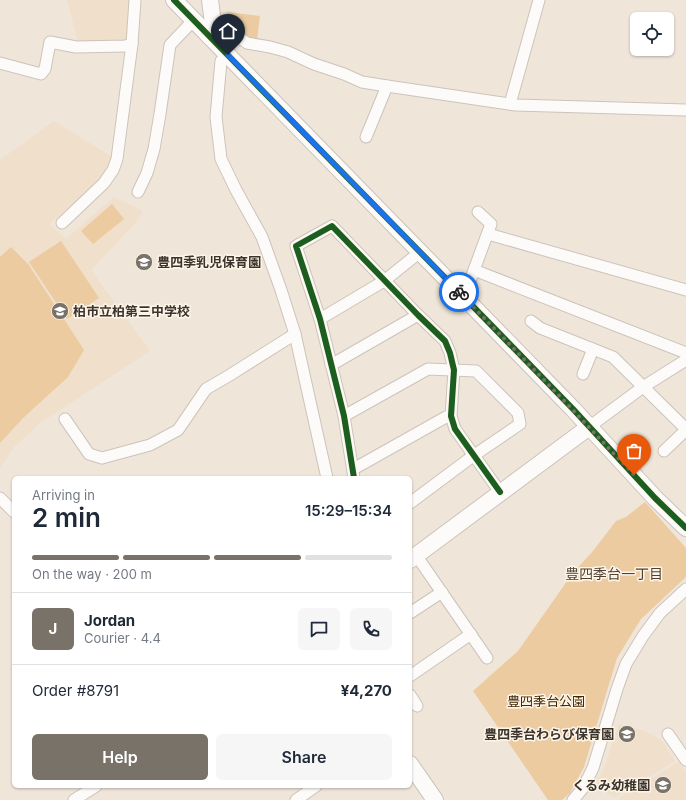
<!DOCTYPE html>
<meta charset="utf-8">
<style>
body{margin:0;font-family:Inter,"Noto Sans JP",sans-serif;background:#f6f6f7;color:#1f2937;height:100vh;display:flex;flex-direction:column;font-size:15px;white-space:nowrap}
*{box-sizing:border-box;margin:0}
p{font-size:13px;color:#747a83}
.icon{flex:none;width:22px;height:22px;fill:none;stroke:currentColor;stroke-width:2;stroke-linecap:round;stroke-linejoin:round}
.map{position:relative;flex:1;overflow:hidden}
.sheet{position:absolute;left:12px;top:476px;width:400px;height:312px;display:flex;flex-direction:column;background:#fff;border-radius:6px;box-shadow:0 1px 3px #0004}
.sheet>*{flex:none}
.fabs{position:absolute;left:630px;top:12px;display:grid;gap:8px}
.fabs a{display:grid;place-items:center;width:44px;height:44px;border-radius:6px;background:#fff;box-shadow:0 1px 3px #0004;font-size:20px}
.pin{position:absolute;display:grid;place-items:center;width:34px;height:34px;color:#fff;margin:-41px -17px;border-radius:50% 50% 50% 0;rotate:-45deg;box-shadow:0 0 4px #0007}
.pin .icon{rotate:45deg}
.courier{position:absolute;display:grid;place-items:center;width:40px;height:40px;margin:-20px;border:3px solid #1a73e8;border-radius:50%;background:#fff;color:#222;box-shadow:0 1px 5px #0007}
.overview em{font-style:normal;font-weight:600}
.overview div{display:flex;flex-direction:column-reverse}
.overview{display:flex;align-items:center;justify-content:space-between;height:68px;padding:0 20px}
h1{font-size:26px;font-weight:600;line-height:30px}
.bar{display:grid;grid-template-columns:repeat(4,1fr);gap:6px 4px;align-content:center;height:48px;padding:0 20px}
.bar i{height:5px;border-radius:3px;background:#e0e1e3}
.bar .selected{background:#797269}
.bar p{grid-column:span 4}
.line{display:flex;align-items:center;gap:10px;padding:0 20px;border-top:1px solid #e0e1e3}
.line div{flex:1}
.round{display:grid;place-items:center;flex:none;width:42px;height:42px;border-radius:6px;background:#f6f6f7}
.primary-button{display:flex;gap:8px;margin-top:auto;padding:8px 20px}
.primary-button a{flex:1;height:46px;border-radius:6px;background:#797269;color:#fff;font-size:16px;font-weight:600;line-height:46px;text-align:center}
.primary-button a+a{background:#f6f6f7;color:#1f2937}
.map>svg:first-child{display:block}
</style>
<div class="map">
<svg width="686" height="800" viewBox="0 0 686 800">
<rect width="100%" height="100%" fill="#efe5d9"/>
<g fill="#f0dfcb">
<polygon points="67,0 130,0 128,39 123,42 79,45"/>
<polygon points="54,121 112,157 104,173 98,182 49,224 66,239 114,197 143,211 137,221 91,270 150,351 40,423 14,447 0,468 0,160"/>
<polygon points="619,724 644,731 653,735 662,741 675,761 615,797 594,787 604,768"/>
<polygon points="679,762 686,772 686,800 619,800 619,798"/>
</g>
<g fill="#eccba0">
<polygon points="227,12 260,16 257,40 249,39 226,22"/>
<polygon points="112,204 124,219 93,244 81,231"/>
<polygon points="61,241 99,298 67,319 29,262"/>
<polygon points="11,247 28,264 84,350 68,377 23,418 0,443 0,257"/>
<polygon points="645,502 686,548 686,577 641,619 617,658 584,767 570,793 562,800 548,800 473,691 518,651 572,574 593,551 616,521 626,517"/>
</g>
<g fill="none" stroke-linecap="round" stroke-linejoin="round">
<defs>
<g id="street">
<polyline points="214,24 234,34 247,43 270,47 288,52 314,64 344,74 362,82 387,86 516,105 686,110"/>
<polyline points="228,55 221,61 216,117 221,159 236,190 262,237 281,290 295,334 327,478"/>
<polyline points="0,63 41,74 45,69 50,42 76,47 125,46 132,44"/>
<polyline points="510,104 539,0"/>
<polyline points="366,137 387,86"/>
<polyline points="138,192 147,173 154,149 160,114 170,45 187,27 194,21"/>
<polyline points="62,223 104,183 113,170 117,159 132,44 135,0"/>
<polyline points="488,234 686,290"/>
<polyline points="474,270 686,353"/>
<polyline points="461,294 467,289 491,224 478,212"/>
<polyline points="320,319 384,281 420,252"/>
<polyline points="531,321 540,328 613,357 686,429"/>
<polyline points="331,365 418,315"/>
<polyline points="583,374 593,349"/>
<polyline points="344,416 428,369 476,371 518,413 520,424 473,456 410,503"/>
<polyline points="65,419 89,454 102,458 150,445 178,430 206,389 230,375 295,334"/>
<polyline points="589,427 643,387 686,360"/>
<polyline points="664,451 686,430"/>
<polyline points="353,468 357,467 446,417 451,416"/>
<polyline points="354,478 344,416 320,319 296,246 332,226 418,315 445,341 450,353 454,370 451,416 455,429 500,492"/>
<polyline points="0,498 14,512"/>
<polyline points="416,555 487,658"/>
<polyline points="410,613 442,592"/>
<polyline points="410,676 471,634"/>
<polyline points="410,695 417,706"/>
<polyline points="668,734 686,760"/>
<polyline points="74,800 96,786"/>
<polyline points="296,800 316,786"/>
<polyline points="573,800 583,788 593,768 617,689 626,664 643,636 660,613 686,589"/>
</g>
<g id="secondary">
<polyline points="174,0 420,252 573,409 655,498 686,528"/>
<polyline points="209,36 214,31 210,0"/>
<polyline points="410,560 589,427"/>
<polyline points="410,764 435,800"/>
</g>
</defs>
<use href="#street" stroke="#cbc4bb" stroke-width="13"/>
<use href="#secondary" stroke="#cbc4bb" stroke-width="18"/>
<use href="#street" stroke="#fdfbf9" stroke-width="11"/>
<use href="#secondary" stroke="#fdfbf9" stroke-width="16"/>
<defs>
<g id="cycleway">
<polyline points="174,0 420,252 573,409 655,498 686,528"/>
<polyline points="354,478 344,416 320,319 296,246 332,226 418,315 445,341 450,353 454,370 451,416 455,429 500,492"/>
</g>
</defs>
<use href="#cycleway" stroke="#fef4e8" stroke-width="8"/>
<use href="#cycleway" stroke="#1b5e20" stroke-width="6"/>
</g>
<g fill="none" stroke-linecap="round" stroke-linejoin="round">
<polyline stroke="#797269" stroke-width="4" stroke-dasharray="0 7.2" points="459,292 572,409 634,475"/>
<polyline stroke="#1a73e8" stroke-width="5" points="228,55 459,292"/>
</g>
<defs>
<symbol id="school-disc" viewBox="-11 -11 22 22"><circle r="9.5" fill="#797269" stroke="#fef4e8"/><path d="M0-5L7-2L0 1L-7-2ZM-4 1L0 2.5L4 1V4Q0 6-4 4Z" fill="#fff"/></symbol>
</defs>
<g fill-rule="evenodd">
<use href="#school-disc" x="134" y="252" width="20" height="20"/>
<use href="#school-disc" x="50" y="301" width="20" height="20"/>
<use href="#school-disc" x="617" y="724" width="20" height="20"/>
<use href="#school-disc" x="653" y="775" width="20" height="20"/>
</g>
<g text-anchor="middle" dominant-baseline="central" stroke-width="3" stroke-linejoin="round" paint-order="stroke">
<g font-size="13" font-weight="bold" fill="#3a342c" stroke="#fef4e8" text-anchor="start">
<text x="157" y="262">豊四季乳児保育園</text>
<text x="73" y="311">柏市立柏第三中学校</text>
<text x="614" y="734" text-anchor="end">豊四季台わらび保育園</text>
<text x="650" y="785" text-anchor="end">くるみ幼稚園</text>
</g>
<g font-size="13" fill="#3f2700" stroke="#fef4e8">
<text x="546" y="701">豊四季台公園</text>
</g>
<g font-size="14" fill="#4f4231" stroke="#fef4e8">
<text x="614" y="573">豊四季台一丁目</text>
</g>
</g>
</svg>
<div class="fabs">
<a><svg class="icon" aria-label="locate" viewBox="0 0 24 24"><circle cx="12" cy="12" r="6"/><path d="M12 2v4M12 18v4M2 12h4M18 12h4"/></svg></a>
</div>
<div class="pin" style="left:634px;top:475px;background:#ea580c"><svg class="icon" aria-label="bag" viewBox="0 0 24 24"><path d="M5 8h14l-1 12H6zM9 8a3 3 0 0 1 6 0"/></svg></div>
<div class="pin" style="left:228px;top:55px;background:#1f2937"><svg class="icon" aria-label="home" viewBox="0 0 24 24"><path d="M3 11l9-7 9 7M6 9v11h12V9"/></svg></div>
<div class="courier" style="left:459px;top:292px"><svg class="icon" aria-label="bike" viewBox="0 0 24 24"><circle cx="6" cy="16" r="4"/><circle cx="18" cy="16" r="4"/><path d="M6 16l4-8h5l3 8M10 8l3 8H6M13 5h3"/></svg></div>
<section class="sheet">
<div class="overview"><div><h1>2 min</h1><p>Arriving in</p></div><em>15:29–15:34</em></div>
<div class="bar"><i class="selected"></i><i class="selected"></i><i class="selected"></i><i></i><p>On the way · 200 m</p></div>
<div class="line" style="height:72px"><b class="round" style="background:#797269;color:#fff">J</b><div><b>Jordan</b><p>Courier · 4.4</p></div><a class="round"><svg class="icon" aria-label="chat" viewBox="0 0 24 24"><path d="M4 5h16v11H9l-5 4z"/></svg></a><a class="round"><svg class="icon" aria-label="phone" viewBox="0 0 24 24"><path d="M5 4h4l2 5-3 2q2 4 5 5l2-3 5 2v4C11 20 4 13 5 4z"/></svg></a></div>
<div class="line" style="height:52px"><div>Order #8791</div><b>¥4,270</b></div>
<div class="primary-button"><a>Help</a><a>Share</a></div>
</section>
</div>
